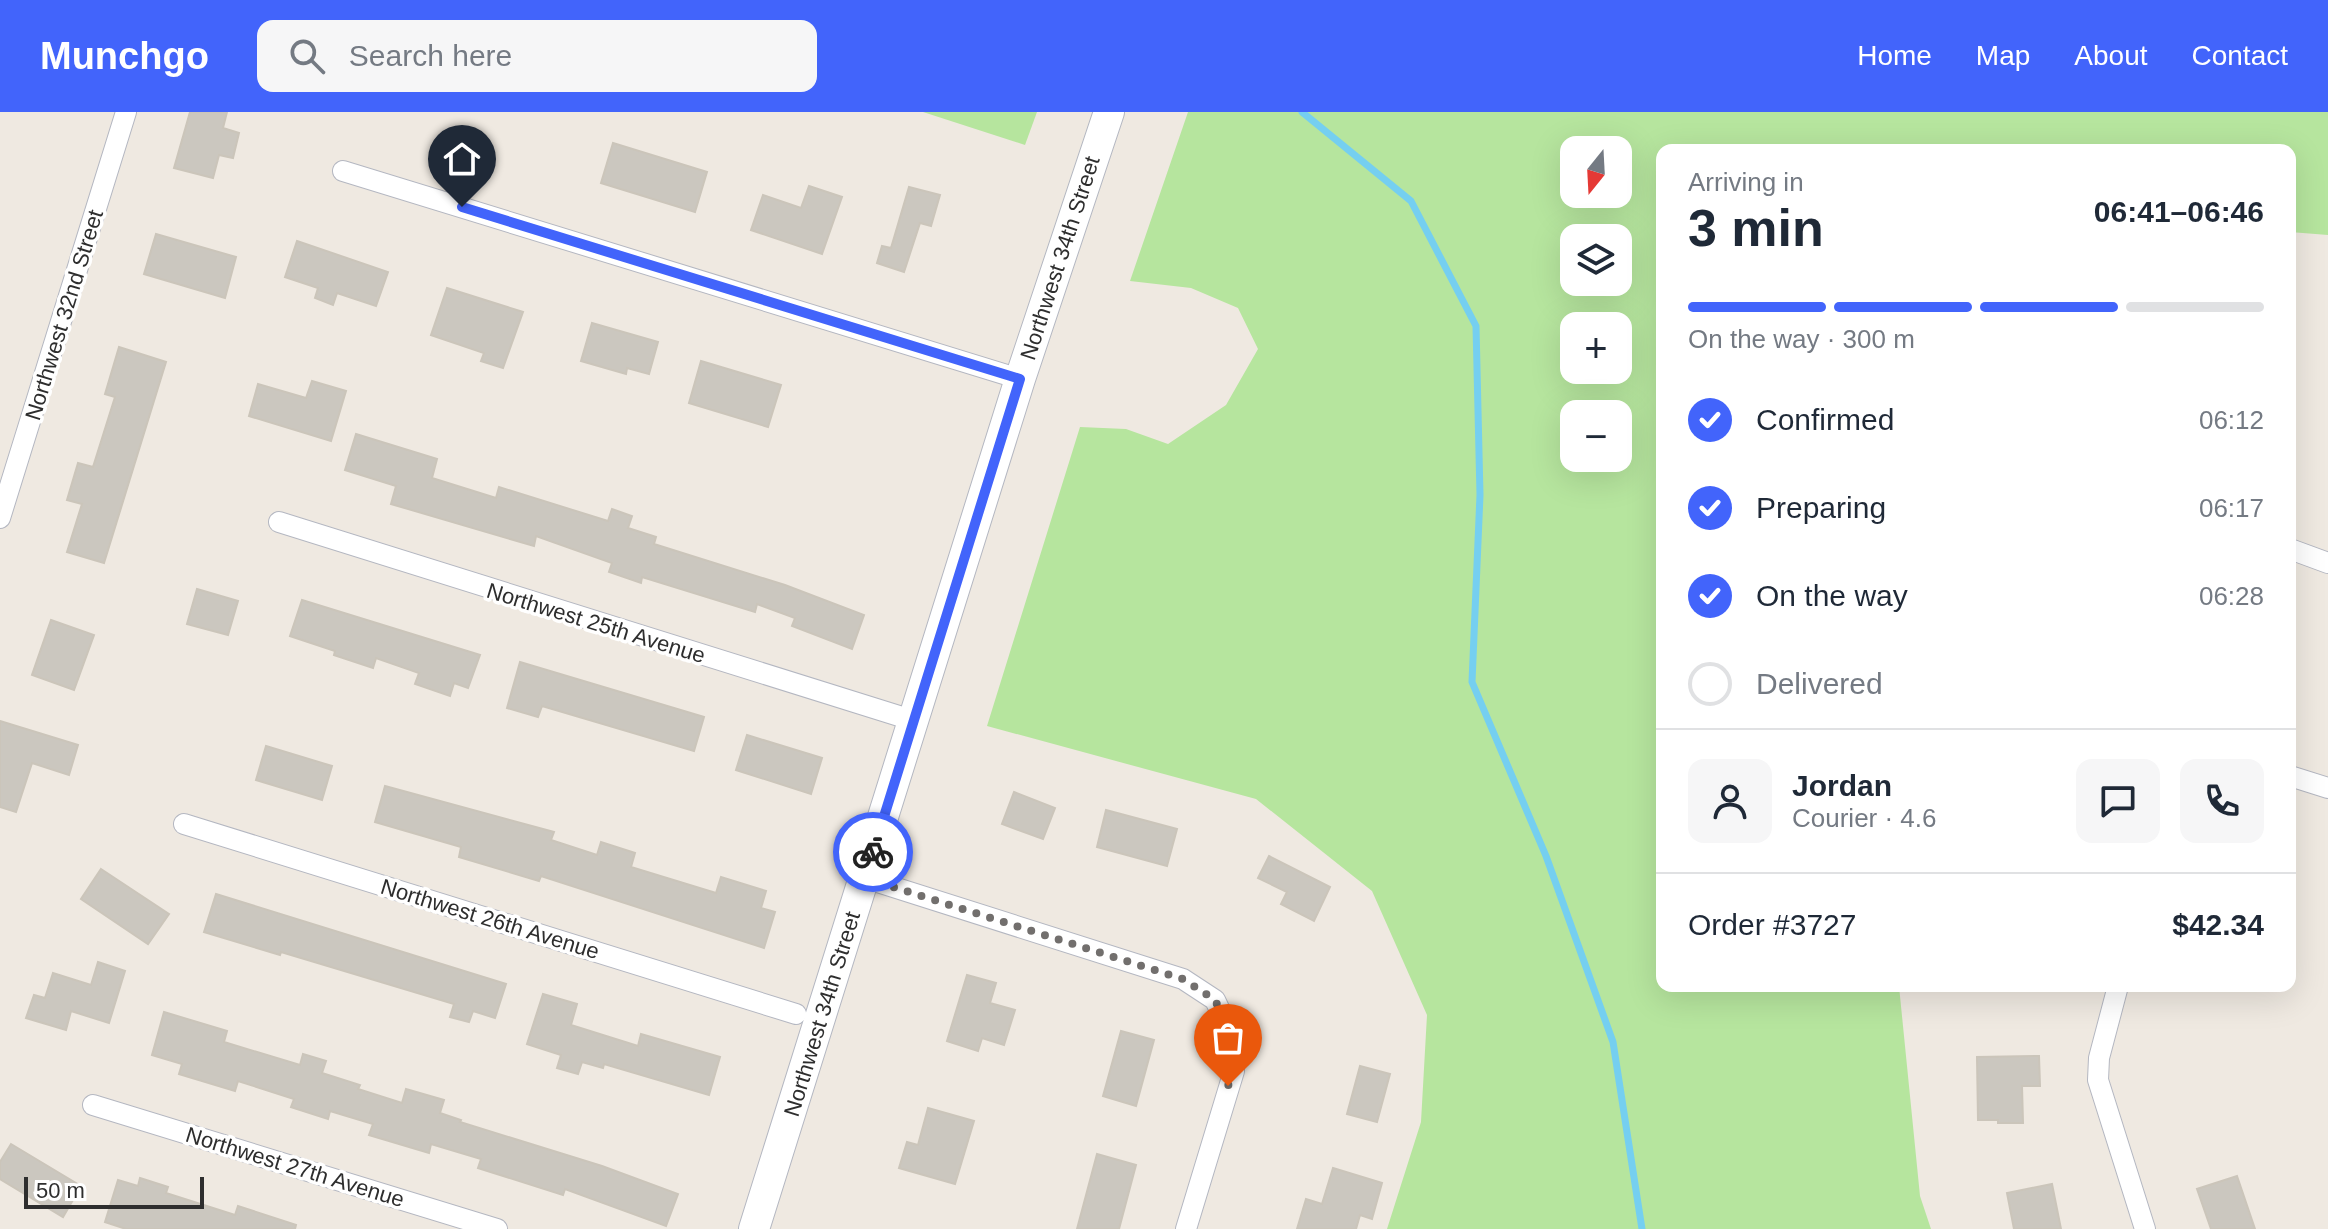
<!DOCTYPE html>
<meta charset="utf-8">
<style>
body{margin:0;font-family:Helvetica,sans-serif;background:#f6f6f7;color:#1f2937;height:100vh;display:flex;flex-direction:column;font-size:30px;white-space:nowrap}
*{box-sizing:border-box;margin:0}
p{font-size:26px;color:#747a83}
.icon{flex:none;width:44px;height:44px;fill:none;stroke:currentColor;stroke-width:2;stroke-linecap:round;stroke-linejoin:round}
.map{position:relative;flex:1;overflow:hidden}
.side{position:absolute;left:1656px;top:32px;width:640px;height:848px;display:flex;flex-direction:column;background:#fff;border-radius:16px;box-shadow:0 8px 32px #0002}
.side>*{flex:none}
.needle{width:52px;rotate:198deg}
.fabs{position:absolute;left:1560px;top:24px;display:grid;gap:16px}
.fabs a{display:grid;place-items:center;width:72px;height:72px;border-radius:16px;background:#fff;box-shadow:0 8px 32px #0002;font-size:40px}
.scale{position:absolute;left:24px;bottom:20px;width:180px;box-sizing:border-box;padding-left:8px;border:4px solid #2e2e2e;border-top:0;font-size:22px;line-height:28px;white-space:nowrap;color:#2e2e2e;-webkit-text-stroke:6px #fff;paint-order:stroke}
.pin{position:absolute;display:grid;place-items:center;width:68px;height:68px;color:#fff;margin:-82px -34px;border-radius:50% 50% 50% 0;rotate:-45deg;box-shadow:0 0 8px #0007}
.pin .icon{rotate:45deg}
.courier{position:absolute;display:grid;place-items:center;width:80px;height:80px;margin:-40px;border:6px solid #4264fb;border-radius:50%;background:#fff;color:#222;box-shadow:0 2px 10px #0007}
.overview em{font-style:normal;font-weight:700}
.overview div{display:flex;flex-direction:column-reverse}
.overview{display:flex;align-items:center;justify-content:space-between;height:136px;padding:0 32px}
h1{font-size:52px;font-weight:700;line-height:60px}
.bar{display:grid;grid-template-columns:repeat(4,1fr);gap:12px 8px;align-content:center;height:96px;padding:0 32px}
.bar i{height:10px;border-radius:6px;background:#e0e1e3}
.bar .on{background:#4264fb}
.bar p{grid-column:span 4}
.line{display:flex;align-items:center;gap:20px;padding:0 32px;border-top:2px solid #e0e1e3}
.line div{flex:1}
.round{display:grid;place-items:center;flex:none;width:84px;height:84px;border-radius:16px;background:#f6f6f7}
ol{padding:0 32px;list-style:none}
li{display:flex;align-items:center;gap:24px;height:88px}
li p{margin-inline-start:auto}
li .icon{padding:8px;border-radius:50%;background:#4264fb;color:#fff;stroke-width:4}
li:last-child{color:#747a83}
li i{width:44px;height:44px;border:4px solid #e0e1e3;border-radius:50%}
header{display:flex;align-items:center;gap:48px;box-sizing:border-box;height:112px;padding:0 40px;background:#4264fb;color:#fff}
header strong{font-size:38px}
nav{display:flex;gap:44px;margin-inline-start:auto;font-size:28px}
.search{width:560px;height:72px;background:#f6f6f7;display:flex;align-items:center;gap:20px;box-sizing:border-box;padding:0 28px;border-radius:16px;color:#747a83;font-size:30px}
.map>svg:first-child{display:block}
</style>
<header>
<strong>Munchgo</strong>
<div class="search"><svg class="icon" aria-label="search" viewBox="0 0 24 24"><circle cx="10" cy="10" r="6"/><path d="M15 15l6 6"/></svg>Search here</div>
<nav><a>Home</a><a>Map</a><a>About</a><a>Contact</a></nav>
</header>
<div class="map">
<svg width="2328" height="1117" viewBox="0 0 2328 1117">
<rect width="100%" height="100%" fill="#efe9e1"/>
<g fill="#b6e59e" fill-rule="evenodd">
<polygon points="923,0 1037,0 1025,33"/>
<path d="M1188 0H2328V123L2290 120V38H1662V874H1899L1920 1084 1931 1117H1387L1421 1010 1427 903 1372 779 1256 687 987 614 1080 315 1126 317 1168 332 1226 293 1258 237 1238 196 1191 176 1130 169ZM1574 38H1618V82H1574ZM1574 126H1618V170H1574ZM1574 214H1618V258H1574ZM1574 302H1618V346H1574Z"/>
</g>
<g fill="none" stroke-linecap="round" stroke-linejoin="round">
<polyline stroke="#75cff0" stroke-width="7" points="1302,0 1411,89 1476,214 1480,383 1472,570 1546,744 1613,930 1642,1117"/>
</g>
<g fill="#cbc7bf" stroke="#cbc5ba" stroke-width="2">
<polygon points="190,0 227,0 223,16 239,21 233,46 219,43 213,66 174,56"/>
<polygon points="613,31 707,60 695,100 601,71"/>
<polygon points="809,74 842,85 822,142 751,118 763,83 801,96"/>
<polygon points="909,75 940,83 931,114 920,111 904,160 877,151 882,134 891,136"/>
<polygon points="156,122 236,145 225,186 144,162"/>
<polygon points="297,129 388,160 376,194 337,181 333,193 315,186 318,176 285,165"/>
<polygon points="447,176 523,200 503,256 481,249 484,241 431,223"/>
<polygon points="592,211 658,230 649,262 627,256 626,262 581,249"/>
<polygon points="119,235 166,250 104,451 67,440 82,392 67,388 78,351 93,355 115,285 105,282"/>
<polygon points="701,249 781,273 768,315 689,291"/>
<polygon points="312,269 346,279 331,329 249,304 258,272 306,286"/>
<polygon points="356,322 437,347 432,366 496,386 499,375 608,409 612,397 632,404 628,416 656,425 654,432 785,473 864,503 852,537 792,514 795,506 757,492 755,500 642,465 641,471 609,460 612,451 536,424 534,434 391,392 396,374 345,358"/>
<polygon points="197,477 238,489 228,523 187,512"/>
<polygon points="302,488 480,543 468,576 454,571 450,584 415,572 419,561 376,546 373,556 334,543 335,539 290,524"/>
<polygon points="51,508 94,523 74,578 32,563"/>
<polygon points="520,550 704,605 694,639 542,594 538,605 507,596"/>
<polygon points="0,609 78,633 69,663 32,651 16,700 0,695"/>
<polygon points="747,623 822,646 811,682 736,658"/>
<polygon points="266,634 332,654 322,688 256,668"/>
<polygon points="385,674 554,720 551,728 597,743 601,730 635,741 631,755 716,781 721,765 766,779 761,796 775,800 764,836 541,764 539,769 459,745 461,735 375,710"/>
<polygon points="1014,680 1055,696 1043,727 1002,712"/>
<polygon points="1106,698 1177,717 1167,754 1097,735"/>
<polygon points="1269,744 1330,775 1314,809 1281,792 1287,780 1258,766"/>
<polygon points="101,757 169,802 148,832 81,787"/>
<polygon points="216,782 506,872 495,906 473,899 469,910 450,905 454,892 281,840 280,843 204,820"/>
<polygon points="98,850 125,859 109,911 71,899 66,918 26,906 34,883 45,886 53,861 91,873"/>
<polygon points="967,863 996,871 990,891 1015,898 1004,933 982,926 978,939 947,929"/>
<polygon points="543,882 577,892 571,913 638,934 641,922 720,945 709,983 604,952 603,956 582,950 578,962 557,956 561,943 527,932"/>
<polygon points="164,900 227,919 224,930 300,953 303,942 326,949 322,961 360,973 358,977 402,991 406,977 444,988 440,1001 461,1008 460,1010 602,1054 678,1082 666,1114 565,1077 563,1083 478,1056 481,1047 431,1032 429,1041 369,1023 373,1012 330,999 328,1007 291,995 294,987 238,969 235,979 179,962 182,952 152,943"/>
<polygon points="1121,919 1154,928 1136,994 1103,984"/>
<polygon points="2039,944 2040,974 2022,974 2023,1011 1998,1011 1998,1008 1978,1008 1977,945"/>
<polygon points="1360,954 1390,962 1377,1010 1347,1002"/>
<polygon points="928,996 974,1009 955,1072 899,1056 907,1030 918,1033"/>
<polygon points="11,1032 81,1074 63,1105 0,1067 0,1050"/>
<polygon points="1097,1042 1136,1053 1119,1117 1077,1117"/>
<polygon points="1333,1056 1382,1071 1372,1107 1360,1103 1356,1117 1297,1117 1306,1087 1322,1092"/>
<polygon points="2237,1064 2255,1117 2211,1117 2197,1077"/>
<polygon points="140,1066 168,1075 166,1081 235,1103 238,1094 296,1113 295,1117 126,1117 105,1110 118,1068 138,1074"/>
<polygon points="2052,1072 2061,1117 2014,1117 2007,1081"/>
</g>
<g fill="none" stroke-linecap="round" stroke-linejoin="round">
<defs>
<g id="street">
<polyline points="343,59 1020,267"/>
<polyline points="0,406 126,0"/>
<polyline points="279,410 915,609"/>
<polyline points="2290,437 2328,451"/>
<polyline points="2290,664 2328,676"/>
<polyline points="184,712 796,902"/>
<polyline points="865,766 1183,867 1215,888 1234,928 1234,959 1186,1117"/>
<polyline points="2118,874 2099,946 2098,968 2145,1117"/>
<polyline points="93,993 497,1117"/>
</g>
<polyline id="secondary" points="754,1117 1020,267 1109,0"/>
</defs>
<use href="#street" stroke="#b4b7c1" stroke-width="22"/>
<use href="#secondary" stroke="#b4b7c1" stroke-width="32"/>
<use href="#street" stroke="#fff" stroke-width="20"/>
<use href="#secondary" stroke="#fff" stroke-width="30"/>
</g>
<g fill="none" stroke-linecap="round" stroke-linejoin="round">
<polyline stroke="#726f6d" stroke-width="8" stroke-dasharray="0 14.4" points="873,740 865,766 1183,867 1215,888 1234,928 1234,959 1228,974"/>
<polyline stroke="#4264fb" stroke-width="10" points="462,95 1020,267 873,740"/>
</g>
<g text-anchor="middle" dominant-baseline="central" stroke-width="7" stroke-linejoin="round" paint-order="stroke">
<g font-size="22" fill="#2e2e2e" stroke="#fff">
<text transform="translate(1060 146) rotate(-72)">Northwest 34th Street</text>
<text transform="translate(64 203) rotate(-73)">Northwest 32nd Street</text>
<text transform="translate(596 511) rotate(17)">Northwest 25th Avenue</text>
<text transform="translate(490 807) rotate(17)">Northwest 26th Avenue</text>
<text transform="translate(822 902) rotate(-73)">Northwest 34th Street</text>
<text transform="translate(295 1055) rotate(17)">Northwest 27th Avenue</text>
</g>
</g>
</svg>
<div class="fabs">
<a><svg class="needle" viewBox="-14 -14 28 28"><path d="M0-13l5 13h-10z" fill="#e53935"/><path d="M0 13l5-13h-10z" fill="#747a83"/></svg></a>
<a><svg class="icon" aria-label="layers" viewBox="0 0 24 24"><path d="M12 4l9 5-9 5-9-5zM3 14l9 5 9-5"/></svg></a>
<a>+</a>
<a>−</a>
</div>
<div class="scale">50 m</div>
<div class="pin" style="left:1228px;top:974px;background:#ea580c"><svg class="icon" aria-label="bag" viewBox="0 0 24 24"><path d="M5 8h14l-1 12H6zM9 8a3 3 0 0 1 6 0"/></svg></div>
<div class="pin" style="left:462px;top:95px;background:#1f2937"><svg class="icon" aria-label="home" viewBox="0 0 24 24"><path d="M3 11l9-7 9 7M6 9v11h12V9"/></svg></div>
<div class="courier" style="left:873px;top:740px"><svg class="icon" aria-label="bike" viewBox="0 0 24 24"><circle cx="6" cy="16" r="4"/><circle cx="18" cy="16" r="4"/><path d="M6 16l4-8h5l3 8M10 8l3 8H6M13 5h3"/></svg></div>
<section class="side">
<div class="overview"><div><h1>3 min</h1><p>Arriving in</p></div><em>06:41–06:46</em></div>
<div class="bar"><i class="on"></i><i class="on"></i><i class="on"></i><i></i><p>On the way · 300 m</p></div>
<ol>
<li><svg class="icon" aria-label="check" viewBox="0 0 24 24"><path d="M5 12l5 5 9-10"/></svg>Confirmed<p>06:12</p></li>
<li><svg class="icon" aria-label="check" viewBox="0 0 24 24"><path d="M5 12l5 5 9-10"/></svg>Preparing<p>06:17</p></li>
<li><svg class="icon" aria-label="check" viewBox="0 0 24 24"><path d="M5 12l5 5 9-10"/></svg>On the way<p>06:28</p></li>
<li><i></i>Delivered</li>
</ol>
<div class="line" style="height:144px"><a class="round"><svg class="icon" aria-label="person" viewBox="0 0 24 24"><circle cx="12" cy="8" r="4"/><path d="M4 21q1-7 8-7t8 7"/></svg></a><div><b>Jordan</b><p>Courier · 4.6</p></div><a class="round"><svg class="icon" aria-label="chat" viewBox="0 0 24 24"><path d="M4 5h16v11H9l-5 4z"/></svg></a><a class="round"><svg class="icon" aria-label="phone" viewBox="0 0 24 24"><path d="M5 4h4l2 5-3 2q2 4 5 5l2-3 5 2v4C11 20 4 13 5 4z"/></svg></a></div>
<div class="line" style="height:104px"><div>Order #3727</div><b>$42.34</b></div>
</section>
</div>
